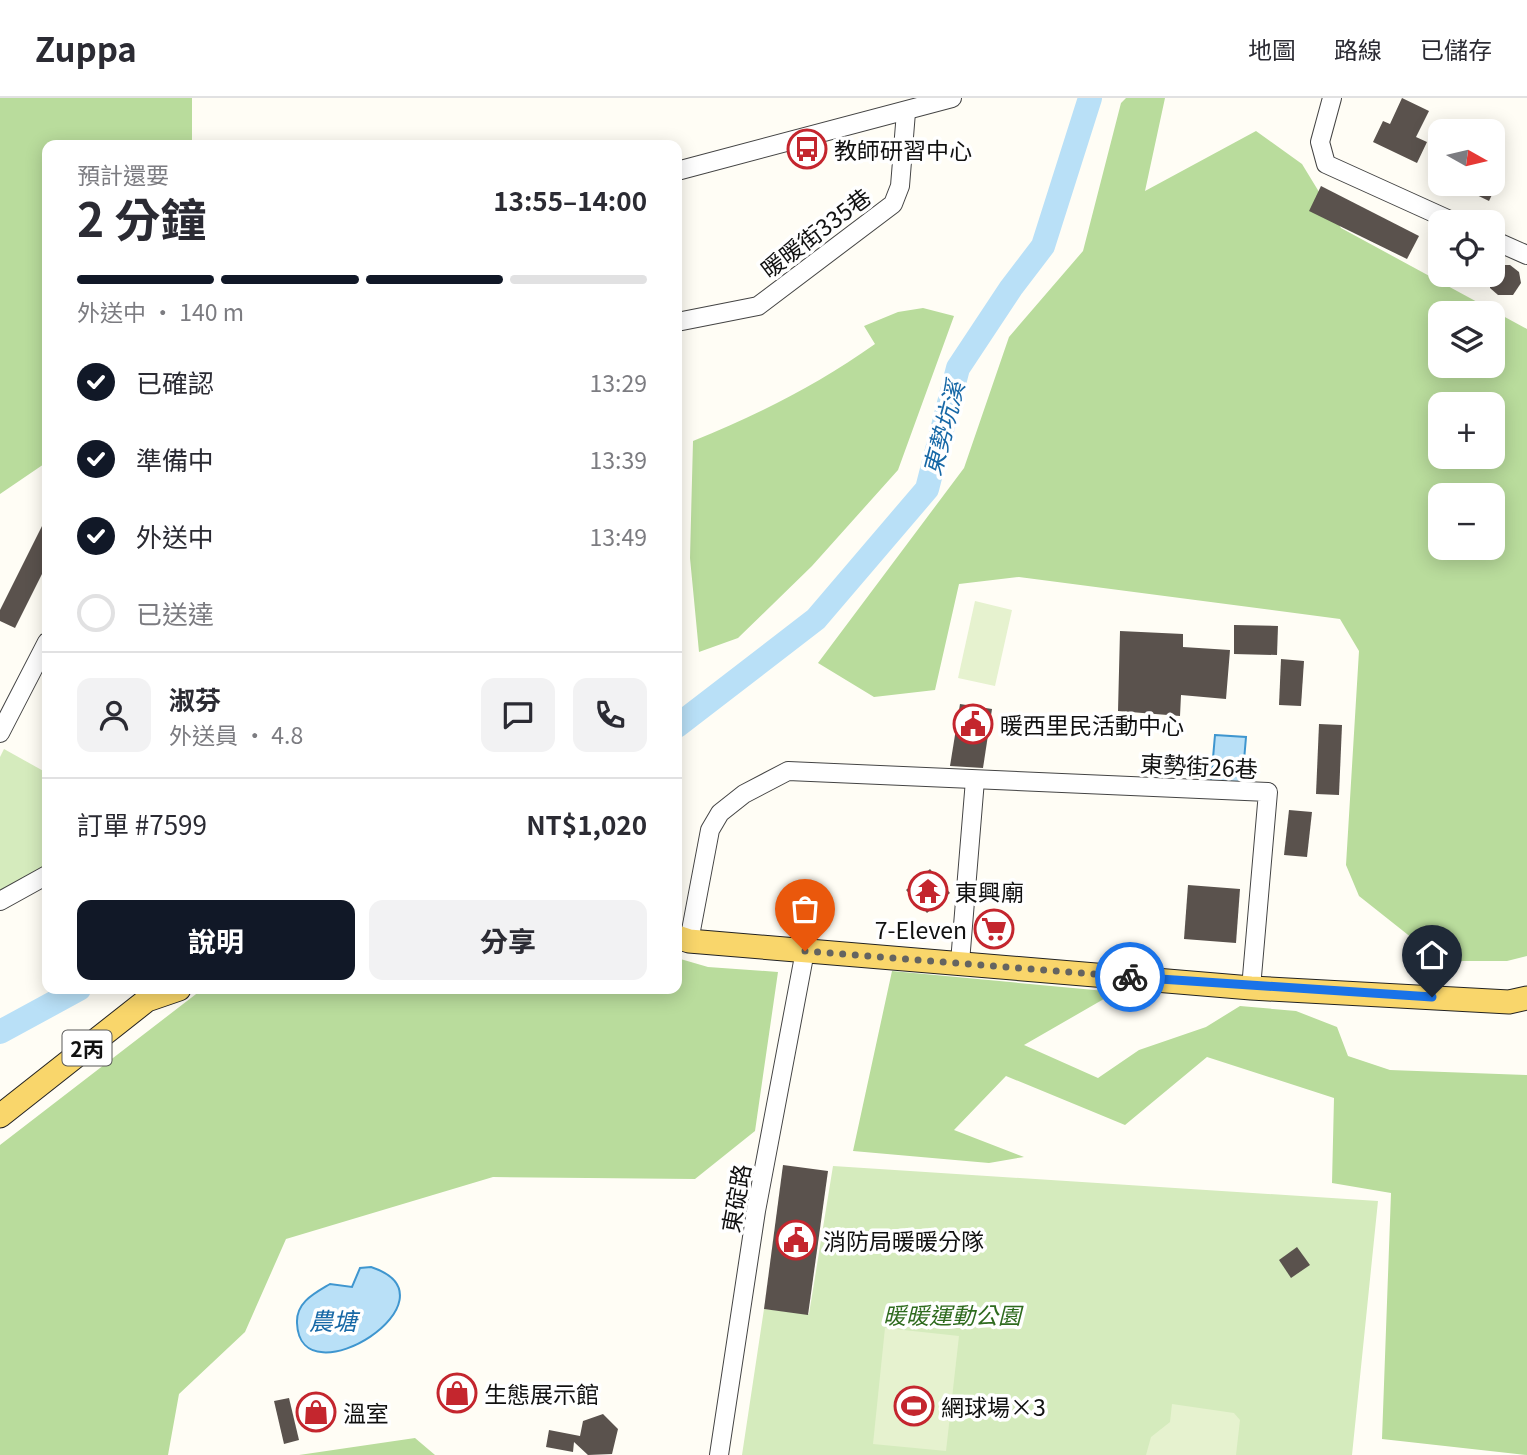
<!DOCTYPE html>
<html lang="zh-TW">
<meta charset="utf-8">
<style>
body{margin:0;font-family:Georgia,"Noto Sans TC",serif;background:#f2f2f3;color:#2b2b33;height:100vh;display:flex;flex-direction:column;font-size:26px;white-space:nowrap}
*{box-sizing:border-box;margin:0}
p{font-size:23px;color:#7c7c81}
.icon{flex:none;width:38px;height:38px;fill:none;stroke:currentColor;stroke-width:2;stroke-linecap:round;stroke-linejoin:round}
.map{position:relative;flex:1;overflow:hidden}
.details{position:absolute;left:42px;top:42px;width:640px;height:854px;display:flex;flex-direction:column;background:#fff;border-radius:14px;box-shadow:0 4px 18px #0003}
.details>*{flex:none}
.needle{width:46px;rotate:98deg}
.buttons{position:absolute;left:1428px;top:21px;display:grid;gap:14px}
.buttons a{display:grid;place-items:center;width:77px;height:77px;border-radius:14px;background:#fff;box-shadow:0 4px 18px #0003;font-size:35px}
.pin{position:absolute;display:grid;place-items:center;width:60px;height:60px;color:#fff;margin:-72px -30px;border-radius:50% 50% 50% 0;rotate:-45deg;box-shadow:0 0 7px #0007}
.pin .icon{rotate:45deg}
.courier{position:absolute;display:grid;place-items:center;width:70px;height:70px;margin:-35px;border:5px solid #1a73e8;border-radius:50%;background:#fff;color:#222;box-shadow:0 2px 9px #0007}
.overview em{font-style:normal;font-weight:700}
.overview div{display:flex;flex-direction:column-reverse}
.overview{display:flex;align-items:center;justify-content:space-between;height:119px;padding:0 35px}
h1{font-size:46px;font-weight:700;line-height:52px}
.bar{display:grid;grid-template-columns:repeat(4,1fr);gap:10px 7px;align-content:center;height:84px;padding:0 35px}
.bar i{height:9px;border-radius:5px;background:#e1e1e2}
.bar .active{background:#111827}
.bar p{grid-column:span 4}
.line{display:flex;align-items:center;gap:18px;padding:0 35px;border-top:2px solid #e1e1e2}
.line div{flex:1}
.round{display:grid;place-items:center;flex:none;width:74px;height:74px;border-radius:14px;background:#f2f2f3}
ol{padding:0 35px;list-style:none}
li{display:flex;align-items:center;gap:21px;height:77px}
li p{margin-inline-start:auto}
li .icon{padding:7px;border-radius:50%;background:#111827;color:#fff;stroke-width:4}
li:last-child{color:#7c7c81}
li i{width:38px;height:38px;border:4px solid #e1e1e2;border-radius:50%}
.primary-button{display:flex;gap:14px;margin-top:auto;padding:14px 35px}
.primary-button a{flex:1;height:80px;border-radius:14px;background:#111827;color:#fff;font-size:28px;font-weight:700;line-height:80px;text-align:center}
.primary-button a+a{background:#f2f2f3;color:#2b2b33}
header{display:flex;align-items:center;gap:42px;box-sizing:border-box;height:98px;padding:0 35px;background:#fff;border-bottom:2px solid #e1e1e2}
header strong{font-size:33px}
nav{display:flex;gap:38px;margin-inline-start:auto;font-size:24px}
.map>svg:first-child{display:block}
</style>
<header>
<strong>Zuppa</strong>
<nav><a>地圖</a><a>路線</a><a>已儲存</a></nav>
</header>
<div class="map">
<svg width="1527" height="1357" viewBox="0 0 1527 1357">
<rect width="100%" height="100%" fill="#fffdf5"/>
<g fill="#d5ebbd">
<polygon points="4,651 47,675 47,766 0,795 0,659"/>
<polygon points="833,1068 1378,1103 1352,1357 742,1357 764,1211 809,1216"/>
</g>
<g fill="#b9dc9c" fill-rule="evenodd">
<polygon points="0,0 192,0 192,47 47,47 47,364 0,396"/>
<path d="M1126 0H1165L1145 93 1256 33 1302 66 1341 130 1527 231V858L1507 863H1441L1359 798 1346 767 1359 553 1340 521 1019 479 959 486 935 592 874 599 818 565 964 370 1009 239 1083 153 1121 5ZM1440 215H1493V268H1440ZM1440 306H1493V359H1440ZM1440 397H1493V450H1440Z"/>
<path d="M923 210 954 218 898 372 812 468 738 540 699 554 690 460 693 343C758 317 817 287 875 246L864 228 898 214Z"/>
<polygon points="677,860 708,869 778,874 755,1033 695,1081 493,1079 286,1141 245,1234 179,1296 168,1357 0,1357 0,1047 200,893 208,891 677,891"/>
<polygon points="892,873 1116,894 1024,947 1098,980 1139,952 1206,929 1240,908 1296,913 1337,929 1348,958 1390,972 1527,977 1527,1357 1382,1341 1391,1095 1332,1085 1334,1000 1207,959 1125,1027 1006,978 954,1032 1024,1059 989,1065 853,1053"/>
<polygon points="415,1340 435,1357 299,1357"/>
</g>
<g fill="#e6f2cf">
<polygon points="975,503 1012,512 995,588 958,580"/>
<polygon points="885,1230 959,1238 946,1353 873,1346"/>
<polygon points="1172,1306 1234,1315 1240,1322 1236,1357 1146,1357 1151,1339 1170,1324"/>
</g>
<g fill="#b9e0f7" stroke="#3f96cf" stroke-width="2">
<polygon points="1215,637 1246,639 1242,686 1211,683"/>
<path d="M371 1169C465 1200 300 1305 297 1225 296 1204 315 1195 330 1186L352 1189 360 1170Z"/>
</g>
<g fill="none" stroke-linecap="round" stroke-linejoin="round">
<g stroke="#b9e0f7" stroke-width="24">
<polyline points="677,628 816,521 927,391 958,270 1011,190 1043,148 1090,0"/>
<polyline points="0,934 79,891"/>
</g>
</g>
<g fill="#5a524d">
<polygon points="1402,0 1429,13 1416,39 1427,44 1417,65 1373,44 1383,23 1390,26"/>
<polygon points="1454,86 1497,86 1489,103"/>
<polygon points="1321,88 1419,138 1407,161 1309,113"/>
<polygon points="1499,167 1510,167 1519,174 1521,185 1513,197 1498,197 1490,190 1490,177"/>
<polygon points="47,418 47,466 15,530 0,523 0,512"/>
<polygon points="1234,527 1278,528 1277,557 1234,556"/>
<polygon points="1120,533 1183,536 1183,549 1230,552 1226,601 1181,597 1180,618 1118,613"/>
<polygon points="1281,561 1304,563 1301,608 1279,607"/>
<polygon points="960,606 992,611 983,670 950,668"/>
<polygon points="1319,626 1342,627 1339,697 1316,696"/>
<polygon points="1289,712 1312,714 1307,759 1284,757"/>
<polygon points="930,771 950,795 927,815 906,792"/>
<polygon points="1188,787 1240,791 1236,845 1184,841"/>
<polygon points="783,1067 828,1073 808,1217 764,1211"/>
<polygon points="1297,1149 1310,1167 1291,1180 1279,1162"/>
<polygon points="289,1300 299,1342 284,1346 274,1303"/>
<polygon points="603,1316 618,1331 612,1356 588,1357 574,1344 573,1354 546,1349 549,1332 580,1338 583,1323"/>
</g>
<g fill="none" stroke-linecap="round" stroke-linejoin="round">
<defs>
<g id="minor">
<polyline points="1332,0 1320,44 1326,66 1454,124"/>
<polyline points="677,73 952,0"/>
<polyline points="1493,142 1527,157"/>
<polyline points="677,224 758,208 893,106 900,88 906,14"/>
<polyline points="0,635 47,544"/>
<polyline points="0,803 47,777"/>
<polyline points="689,843 710,732 720,715 744,696 788,673 1268,694 1251,890"/>
<polyline points="960,864 975,682"/>
<polyline points="719,1357 756,1113 805,853"/>
</g>
<g id="major">
<polyline points="677,839 689,843 1251,890 1509,904 1527,900"/>
<polyline points="0,1018 147,902 179,891"/>
</g>
</defs>
<use href="#minor" stroke="#444" stroke-width="20"/>
<use href="#major" stroke="#222" stroke-width="25"/>
<use href="#minor" stroke="#fff" stroke-width="18"/>
<use href="#major" stroke="#f9d66b" stroke-width="23"/>
</g>
<g fill="none" stroke-linecap="round" stroke-linejoin="round">
<polyline stroke="#646461" stroke-width="7" stroke-dasharray="0 12.6" points="805,853 1130,879"/>
<polyline stroke="#1a73e8" stroke-width="9" points="1130,879 1432,899"/>
</g>
<defs>
<symbol id="bus-ring" viewBox="-11 -11 22 22"><circle r="9.5" fill="#fff" stroke="#c4262e" stroke-width="1.5"/><path d="M-5-6H5V4H4V6H2V4H-2V6H-4V4H-5ZM-3.5-4V0h7V-4ZM-3.5 1.2v1.5H-2V1.2ZM2 1.2v1.5H3.5V1.2Z" fill="#c4262e"/></symbol>
<symbol id="civic-ring" viewBox="-11 -11 22 22"><circle r="9.5" fill="#fff" stroke="#c4262e" stroke-width="1.5"/><path d="M-.6-6.5H3V-4.5H.6V-3L4-1V1h2V6H-6V1h2V-1L-.6-3ZM-1.2 2.5V6h2.4V2.5Z" fill="#c4262e"/></symbol>
<symbol id="temple-ring" viewBox="-11 -11 22 22"><circle r="9.5" fill="#fff" stroke="#c4262e" stroke-width="1.5"/><path d="M0-6L5-2H3V0L6.5 2.5H4V6H1.5V3h-3V6H-4V2.5H-6.5L-3 0V-2H-5Z" fill="#c4262e"/></symbol>
<symbol id="supermarket-ring" viewBox="-11 -11 22 22"><circle r="9.5" fill="#fff" stroke="#c4262e" stroke-width="1.5"/><path d="M-6-5.5h2.5l.6 2H6L4.5 2H-2.5L-4.4-4H-6ZM-1.5 3.2a1.3 1.3 0 1 0 .1 0ZM3 3.2a1.3 1.3 0 1 0 .1 0Z" fill="#c4262e"/></symbol>
<symbol id="shop-ring" viewBox="-11 -11 22 22"><circle r="9.5" fill="#fff" stroke="#c4262e" stroke-width="1.5"/><path d="M-5-2.5h2.3a2.7 3.5 0 0 1 5.4 0H5L5.5 6h-11ZM-1.5-2.5h3a1.5 2.3 0 0 0-3 0Z" fill="#c4262e"/></symbol>
<symbol id="stadium-ring" viewBox="-11 -11 22 22"><circle r="9.5" fill="#fff" stroke="#c4262e" stroke-width="1.5"/><path d="M0-5a6.5 5 0 1 0 0 10a6.5 5 0 1 0 0-10ZM-3.5-1.8h7v3.6h-7Z" fill="#c4262e"/></symbol>
</defs>
<g fill-rule="evenodd">
<use href="#bus-ring" x="785" y="29" width="44" height="44"/>
<use href="#civic-ring" x="951" y="604" width="44" height="44"/>
<use href="#temple-ring" x="906" y="771" width="44" height="44"/>
<use href="#supermarket-ring" x="972" y="809" width="44" height="44"/>
<use href="#civic-ring" x="774" y="1120" width="44" height="44"/>
<use href="#shop-ring" x="435" y="1273" width="44" height="44"/>
<use href="#stadium-ring" x="892" y="1286" width="44" height="44"/>
<use href="#shop-ring" x="294" y="1292" width="44" height="44"/>
</g>
<g text-anchor="middle" dominant-baseline="central" stroke-width="7" stroke-linejoin="round" paint-order="stroke">
<rect fill="#fff" stroke="#585858" stroke-width="2" x="62.5" y="932.5" width="49" height="35" rx="5"/>
<g font-size="21" font-weight="bold" fill="#111">
<text x="87" y="950">2丙</text>
</g>
<g font-size="23" fill="#111" stroke="#fff" text-anchor="start">
<text x="834" y="51">教師研習中心</text>
<text x="1000" y="626">暖西里民活動中心</text>
<text x="955" y="793">東興廟</text>
<text x="967" y="831" text-anchor="end">7-Eleven</text>
<text x="823" y="1142">消防局暖暖分隊</text>
<text x="484" y="1295">生態展示館</text>
<text x="941" y="1308">網球場×3</text>
<text x="343" y="1314">溫室</text>
</g>
<g font-size="23" fill="#111" stroke="#fff">
<text transform="translate(815 134) rotate(-37)">暖暖街335巷</text>
<text transform="translate(1199 667) rotate(3)">東勢街26巷</text>
<text transform="translate(735 1100) rotate(-80)">東碇路</text>
</g>
<g font-size="23" font-style="italic" fill="#2f6b1f" stroke="#fff">
<text x="952" y="1216">暖暖運動公園</text>
</g>
<g font-size="24" font-style="italic" fill="#1768a6" stroke="#fff">
<text transform="translate(942 330) rotate(-75)">東勢坑溪</text>
<text x="333" y="1221">農塘</text>
</g>
</g>
</svg>
<div class="buttons">
<a><svg class="needle" viewBox="-14 -14 28 28"><path d="M0-13l5 13h-10z" fill="#e53935"/><path d="M0 13l5-13h-10z" fill="#7c7c81"/></svg></a>
<a><svg class="icon" aria-label="locate" viewBox="0 0 24 24"><circle cx="12" cy="12" r="6"/><path d="M12 2v4M12 18v4M2 12h4M18 12h4"/></svg></a>
<a><svg class="icon" aria-label="layers" viewBox="0 0 24 24"><path d="M12 4l9 5-9 5-9-5zM3 14l9 5 9-5"/></svg></a>
<a>+</a>
<a>−</a>
</div>
<div class="pin" style="left:805px;top:853px;background:#ea580c"><svg class="icon" aria-label="bag" viewBox="0 0 24 24"><path d="M5 8h14l-1 12H6zM9 8a3 3 0 0 1 6 0"/></svg></div>
<div class="pin" style="left:1432px;top:899px;background:#1f2937"><svg class="icon" aria-label="home" viewBox="0 0 24 24"><path d="M3 11l9-7 9 7M6 9v11h12V9"/></svg></div>
<div class="courier" style="left:1130px;top:879px"><svg class="icon" aria-label="bike" viewBox="0 0 24 24"><circle cx="6" cy="16" r="4"/><circle cx="18" cy="16" r="4"/><path d="M6 16l4-8h5l3 8M10 8l3 8H6M13 5h3"/></svg></div>
<section class="details">
<div class="overview"><div><h1>2 分鐘</h1><p>預計還要</p></div><em>13:55–14:00</em></div>
<div class="bar"><i class="active"></i><i class="active"></i><i class="active"></i><i></i><p>外送中 · 140 m</p></div>
<ol>
<li><svg class="icon" aria-label="check" viewBox="0 0 24 24"><path d="M5 12l5 5 9-10"/></svg>已確認<p>13:29</p></li>
<li><svg class="icon" aria-label="check" viewBox="0 0 24 24"><path d="M5 12l5 5 9-10"/></svg>準備中<p>13:39</p></li>
<li><svg class="icon" aria-label="check" viewBox="0 0 24 24"><path d="M5 12l5 5 9-10"/></svg>外送中<p>13:49</p></li>
<li><i></i>已送達</li>
</ol>
<div class="line" style="height:126px"><a class="round"><svg class="icon" aria-label="person" viewBox="0 0 24 24"><circle cx="12" cy="8" r="4"/><path d="M4 21q1-7 8-7t8 7"/></svg></a><div><b>淑芬</b><p>外送員 · 4.8</p></div><a class="round"><svg class="icon" aria-label="chat" viewBox="0 0 24 24"><path d="M4 5h16v11H9l-5 4z"/></svg></a><a class="round"><svg class="icon" aria-label="phone" viewBox="0 0 24 24"><path d="M5 4h4l2 5-3 2q2 4 5 5l2-3 5 2v4C11 20 4 13 5 4z"/></svg></a></div>
<div class="line" style="height:91px"><div>訂單 #7599</div><b>NT$1,020</b></div>
<div class="primary-button"><a>說明</a><a>分享</a></div>
</section>
</div>
